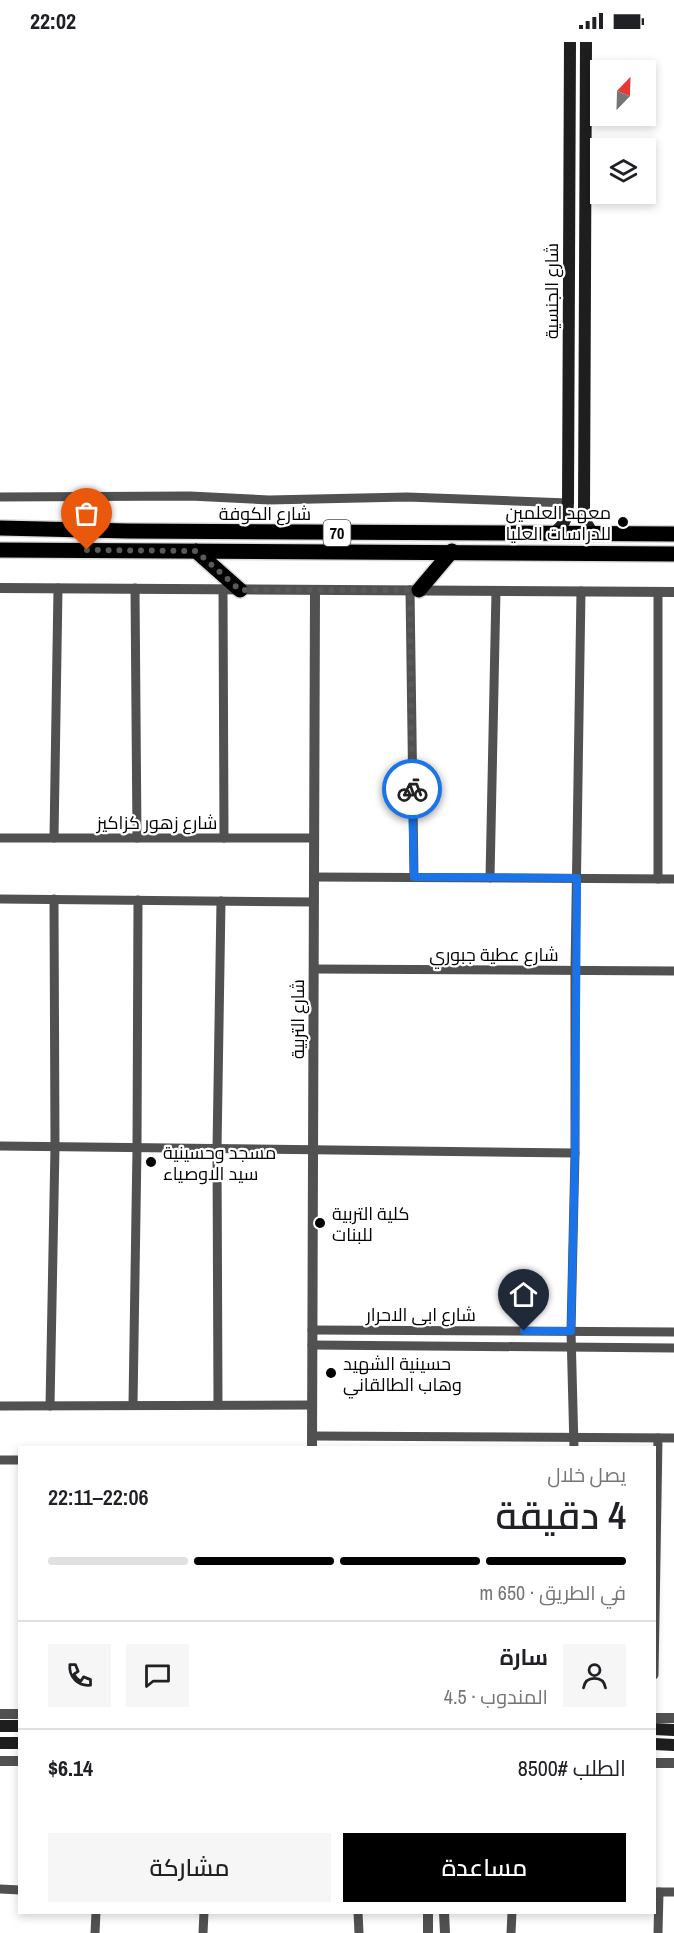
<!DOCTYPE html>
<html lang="ar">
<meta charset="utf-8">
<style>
body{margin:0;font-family:"Archivo Narrow",Cairo,sans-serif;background:#f6f6f6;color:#202124;direction:rtl;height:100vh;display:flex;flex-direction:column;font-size:22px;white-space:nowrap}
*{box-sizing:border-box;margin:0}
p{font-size:20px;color:#757577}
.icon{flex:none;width:33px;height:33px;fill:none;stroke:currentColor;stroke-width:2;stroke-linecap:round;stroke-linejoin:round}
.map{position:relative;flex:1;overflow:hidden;direction:ltr}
.drawer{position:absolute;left:18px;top:1404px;width:638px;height:468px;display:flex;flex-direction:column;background:#fff;border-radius:0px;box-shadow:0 3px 9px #0003;direction:rtl}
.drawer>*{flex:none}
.needle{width:39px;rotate:23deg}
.tools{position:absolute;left:590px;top:18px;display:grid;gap:12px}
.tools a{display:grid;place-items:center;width:66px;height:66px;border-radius:0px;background:#fff;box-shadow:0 3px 9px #0003;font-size:30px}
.pin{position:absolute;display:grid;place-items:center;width:51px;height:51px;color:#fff;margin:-62px -26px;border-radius:50% 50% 50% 0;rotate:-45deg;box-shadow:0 0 6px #0007}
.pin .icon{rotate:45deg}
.courier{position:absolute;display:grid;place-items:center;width:60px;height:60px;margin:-30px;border:4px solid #1a73e8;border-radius:50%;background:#fff;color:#222;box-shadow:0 2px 8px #0007}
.overview em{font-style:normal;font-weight:600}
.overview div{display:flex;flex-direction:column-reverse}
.overview{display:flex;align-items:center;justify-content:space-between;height:102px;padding:0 30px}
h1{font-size:39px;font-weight:600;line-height:45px}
.bar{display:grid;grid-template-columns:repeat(4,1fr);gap:9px 6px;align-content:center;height:72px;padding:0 30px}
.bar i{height:8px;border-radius:4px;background:#e0e0e0}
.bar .active{background:#000}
.bar p{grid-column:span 4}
.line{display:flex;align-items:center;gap:15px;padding:0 30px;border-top:2px solid #e0e0e0}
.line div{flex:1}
.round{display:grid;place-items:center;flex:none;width:63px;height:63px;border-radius:0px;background:#f6f6f6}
.cta{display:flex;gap:12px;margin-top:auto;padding:12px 30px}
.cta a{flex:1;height:69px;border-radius:0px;background:#000;color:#fff;font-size:24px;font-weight:600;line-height:69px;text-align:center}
.cta a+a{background:#f6f6f6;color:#202124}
.status{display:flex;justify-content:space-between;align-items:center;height:42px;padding:0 30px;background:#fff;direction:ltr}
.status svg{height:16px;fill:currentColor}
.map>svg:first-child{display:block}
</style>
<div class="status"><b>22:02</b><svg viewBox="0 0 49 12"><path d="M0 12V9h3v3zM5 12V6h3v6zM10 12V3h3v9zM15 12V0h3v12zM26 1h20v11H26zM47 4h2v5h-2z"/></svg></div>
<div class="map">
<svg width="674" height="1891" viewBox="0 0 674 1891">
<rect width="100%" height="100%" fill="#fff"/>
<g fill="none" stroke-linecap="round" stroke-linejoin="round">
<defs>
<g id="trunk">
<polyline points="0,486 128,489 674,492"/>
<polyline points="0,508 674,512"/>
<polyline points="196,509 240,548"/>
<polyline points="419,548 452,509"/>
</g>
</defs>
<use href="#trunk" stroke="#dbdbdb" stroke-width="18"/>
<g stroke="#515151" stroke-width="9">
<polyline points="0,455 190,454 269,458 407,455 568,461"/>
<polyline points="135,546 137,796"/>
<polyline points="223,547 224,796"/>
<polyline points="410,548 414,835"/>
<polyline points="658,550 658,837"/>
<polyline points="0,796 314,796"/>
<polyline points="54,796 58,546"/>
<polyline points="314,835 674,837"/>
<polyline points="490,836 496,549"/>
<polyline points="0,857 314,860"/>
<polyline points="314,927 674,929"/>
<polyline points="0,1104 575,1111"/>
<polyline points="312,1288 674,1290"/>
<polyline points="312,1303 674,1306"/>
<polyline points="133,1363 137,1106 138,858"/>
<polyline points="218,1363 217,1107 221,859"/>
<polyline points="0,1364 312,1363"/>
<polyline points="50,1364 55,1105 54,857"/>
<polyline points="312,1394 674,1396"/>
<polyline points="574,1406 571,1289 575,1111 575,928 581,549"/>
<polyline points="0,1418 20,1418"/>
<polyline points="654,1633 658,1396"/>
<polyline points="0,1847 20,1848"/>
<polyline points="654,1850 674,1850"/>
<polyline points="358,1870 359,1891"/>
<polyline points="95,1891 96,1870"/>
<polyline points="203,1891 204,1870"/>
<polyline points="511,1891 512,1870"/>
<polyline points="658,1891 659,1850"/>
</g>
<g stroke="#515151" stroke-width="10">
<polyline points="0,546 674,550"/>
<polyline points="312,1406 315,548"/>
<polyline points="0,1672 20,1672"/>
<polyline points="654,1676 674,1676"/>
<polyline points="0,1719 20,1719"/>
<polyline points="654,1721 674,1721"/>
<polyline points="444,1870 445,1891"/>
<polyline points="428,1891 428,1870"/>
</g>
<g stroke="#1e1e1e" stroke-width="12">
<polyline points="586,0 584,470 585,479 593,492"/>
<path d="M552 492C565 483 567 477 568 461L570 0"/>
<polyline points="0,1684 20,1684"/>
<polyline points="654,1687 674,1688"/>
<polyline points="0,1701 20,1701"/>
<polyline points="654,1702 674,1703"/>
</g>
<use href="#trunk" stroke="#000" stroke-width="15"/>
</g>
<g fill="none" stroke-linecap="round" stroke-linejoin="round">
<polyline stroke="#595959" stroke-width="6" stroke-dasharray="0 10.8" points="87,508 196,509 240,548 410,548 412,747"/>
<polyline stroke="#1a73e8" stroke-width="8" points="412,747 414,835 577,836 575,1111 571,1289 524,1289"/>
</g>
<g fill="#000" stroke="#fff" stroke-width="2">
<circle cx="623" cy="480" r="6"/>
<circle cx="151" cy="1120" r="6"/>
<circle cx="320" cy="1181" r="6"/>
<circle cx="331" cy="1331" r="6"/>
</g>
<g text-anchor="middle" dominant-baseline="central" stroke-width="4.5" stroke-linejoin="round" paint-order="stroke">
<rect fill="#fff" stroke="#4c4c4c" stroke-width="1.5" x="323.5" y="478" width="27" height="26" rx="4.5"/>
<g font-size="16" font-weight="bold" fill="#000">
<text x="337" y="491">70</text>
</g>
<g font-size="18" fill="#000" stroke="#fff">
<text transform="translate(551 249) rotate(-90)">شارع الجنسية</text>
<text x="265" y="471">شارع الكوفة</text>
<text x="157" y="780">شارع زهور كزاكيز</text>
<text x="494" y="912">شارع عطية جبوري</text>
<text transform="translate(297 977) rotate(-90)">شارع التربية</text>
<text x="421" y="1272">شارع ابی الاحرار</text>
</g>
<g font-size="18" fill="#000" stroke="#fff" text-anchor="start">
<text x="611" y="470" text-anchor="end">معهد العلمين<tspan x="611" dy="21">للدراسات العليا</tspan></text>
<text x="163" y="1110">مسجد وحسينية<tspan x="163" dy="21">سيد الاوصياء</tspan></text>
<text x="332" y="1171">كلية التربية<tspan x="332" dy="21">للبنات</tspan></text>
<text x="343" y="1321">حسينية الشهيد<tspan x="343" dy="21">وهاب الطالقاني</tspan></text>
</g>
</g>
</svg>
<div class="tools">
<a><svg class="needle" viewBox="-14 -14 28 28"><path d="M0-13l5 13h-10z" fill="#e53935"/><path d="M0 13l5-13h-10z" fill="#757577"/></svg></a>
<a><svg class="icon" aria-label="layers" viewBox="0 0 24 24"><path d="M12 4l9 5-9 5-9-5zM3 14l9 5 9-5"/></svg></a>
</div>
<div class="pin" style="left:87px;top:508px;background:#ea580c"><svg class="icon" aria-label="bag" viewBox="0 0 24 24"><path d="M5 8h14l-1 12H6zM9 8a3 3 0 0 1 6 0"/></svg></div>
<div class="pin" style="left:524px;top:1289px;background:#1f2937"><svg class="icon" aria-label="home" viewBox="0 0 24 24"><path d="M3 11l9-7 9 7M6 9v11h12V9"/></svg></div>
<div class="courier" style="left:412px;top:747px"><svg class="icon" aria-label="bike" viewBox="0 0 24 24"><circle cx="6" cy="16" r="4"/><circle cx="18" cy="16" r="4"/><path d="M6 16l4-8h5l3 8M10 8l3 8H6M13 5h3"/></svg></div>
<section class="drawer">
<div class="overview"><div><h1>4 دقيقة</h1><p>يصل خلال</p></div><em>22:06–22:11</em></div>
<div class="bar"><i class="active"></i><i class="active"></i><i class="active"></i><i></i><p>في الطريق · 650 m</p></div>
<div class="line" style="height:108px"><a class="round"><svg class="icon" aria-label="person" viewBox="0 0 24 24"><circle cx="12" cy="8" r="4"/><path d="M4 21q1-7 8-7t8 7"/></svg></a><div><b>سارة</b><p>المندوب · 4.5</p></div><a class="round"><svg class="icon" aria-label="chat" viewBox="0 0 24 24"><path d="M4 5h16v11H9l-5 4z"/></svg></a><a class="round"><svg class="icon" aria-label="phone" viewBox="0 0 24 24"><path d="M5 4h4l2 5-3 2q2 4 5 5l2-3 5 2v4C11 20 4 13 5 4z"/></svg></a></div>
<div class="line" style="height:78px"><div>الطلب #8500</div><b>$6.14</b></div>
<div class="cta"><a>مساعدة</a><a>مشاركة</a></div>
</section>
</div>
